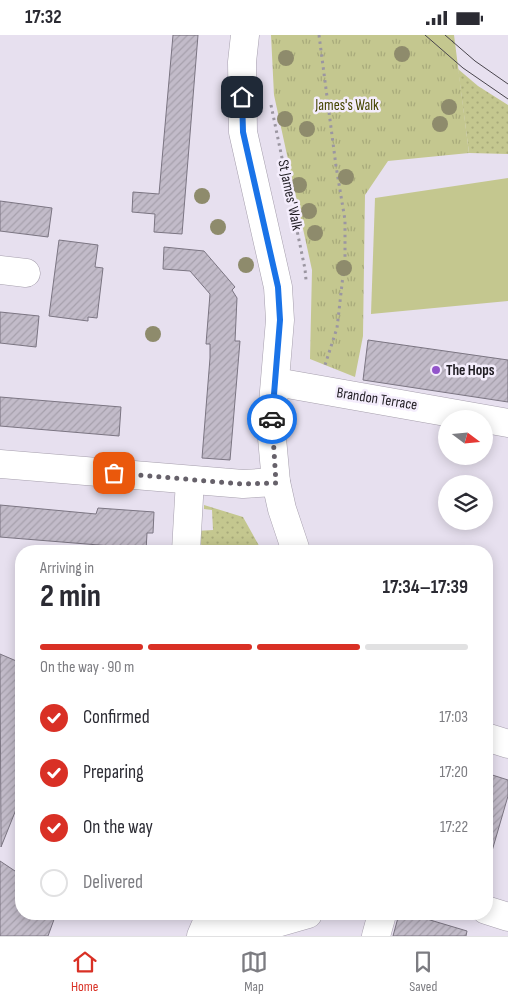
<!DOCTYPE html>
<meta charset="utf-8">
<style>
body{margin:0;font-family:"Sofia Sans Condensed",sans-serif;background:#f2f2f3;color:#2b2b33;height:100vh;display:flex;flex-direction:column;font-size:19px;white-space:nowrap}
*{box-sizing:border-box;margin:0}
p{font-size:16px;color:#7c7c81}
.icon{flex:none;width:28px;height:28px;fill:none;stroke:currentColor;stroke-width:2;stroke-linecap:round;stroke-linejoin:round}
.map{position:relative;flex:1;overflow:hidden}
.drawer{position:absolute;left:15px;top:510px;width:478px;height:375px;display:flex;flex-direction:column;background:#fff;border-radius:20px;box-shadow:0 2px 12px #0003}
.drawer>*{flex:none}
.needle{width:32px;rotate:106deg}
.fabs{position:absolute;left:438px;top:375px;display:grid;gap:10px}
.fabs a{display:grid;place-items:center;width:55px;height:55px;border-radius:50%;background:#fff;box-shadow:0 2px 12px #0003;font-size:25px}
.pin{position:absolute;display:grid;place-items:center;width:42px;height:42px;color:#fff;margin:-21px;border-radius:10px;box-shadow:0 2px 8px #0006}
.courier{position:absolute;display:grid;place-items:center;width:50px;height:50px;margin:-25px;border:4px solid #1a73e8;border-radius:50%;background:#fff;color:#222;box-shadow:0 1px 6px #0007}
.head em{font-style:normal;font-weight:700}
.head div{display:flex;flex-direction:column-reverse}
.head{display:flex;align-items:center;justify-content:space-between;height:85px;padding:0 25px}
h1{font-size:32px;font-weight:700;line-height:38px}
.bar{display:grid;grid-template-columns:repeat(4,1fr);gap:8px 5px;align-content:center;height:60px;padding:0 25px}
.bar i{height:6px;border-radius:4px;background:#e1e1e2}
.bar .current{background:#d93025}
.bar p{grid-column:span 4}
ol{padding:0 25px;list-style:none}
li{display:flex;align-items:center;gap:15px;height:55px}
li p{margin-inline-start:auto}
li .icon{padding:5px;border-radius:50%;background:#d93025;color:#fff;stroke-width:4}
li:last-child{color:#7c7c81}
li i{width:28px;height:28px;border:2px solid #e1e1e2;border-radius:50%}
.status{display:flex;justify-content:space-between;align-items:center;height:35px;padding:0 25px;background:#fff;direction:ltr}
.status svg{height:14px;fill:currentColor}
.tab-bar{display:flex;justify-content:space-around;align-items:center;height:70px;border-top:1px solid #e1e1e2;background:#fff;font-size:14px;color:#7c7c81}
.tab-bar a{display:grid;justify-items:center;gap:2px}
.tab-bar .current{color:#d93025}
.map>svg:first-child{display:block}
</style>
<div class="status"><b>17:32</b><svg viewBox="0 0 49 12"><path d="M0 12V9h3v3zM5 12V6h3v6zM10 12V3h3v9zM15 12V0h3v12zM26 1h20v11H26zM47 4h2v5h-2z"/></svg></div>
<div class="map">
<svg width="508" height="901" viewBox="0 0 508 901">
<defs>
<pattern id="grass-dots" width="8" height="8" patternUnits="userSpaceOnUse" patternTransform="scale(1.25)"><rect width="8" height="8" fill="#c4c78f"/><path d="M2 2h.1M6 6h.1" fill="none" stroke="#a8aa7b" stroke-width="1.8" stroke-linecap="round"/></pattern>
<pattern id="park-tufts" width="24" height="20" patternUnits="userSpaceOnUse" patternTransform="scale(1.25)"><rect width="24" height="20" fill="#c4c78f"/><path d="M3 7l-1-3M5 7V3M7 7l1-3M15 17l-1-3M17 17v-4M19 17l1-3" fill="none" stroke="#a8aa7b"/></pattern>
<pattern id="building-hatch" width="6" height="6" patternUnits="userSpaceOnUse" patternTransform="scale(1.25)"><rect width="6" height="6" fill="#c2bbc9"/><path d="M-1 1l2-2M0 6l6-6M5 7l2-2" fill="none" stroke="#a6a0ac"/></pattern>
</defs>
<rect width="100%" height="100%" fill="#e7e0ef"/>
<g fill="url(#grass-dots)">
<polygon points="458,34 478,51 508,70 508,119 469,118"/>
<path d="M204 470 243 482 262 516H235L215 513 214 515C202 513 197 508 195 496L213 495 212 475 204 474Z"/>
</g>
<polygon fill="url(#park-tufts)" points="271,0 454,0 469,118 388,126 365,160 363,301 355,342 310,324 312,235 274,60"/>
<polygon fill="#c4c78f" points="508,143 508,266 371,279 375,163"/>
<g fill="url(#building-hatch)" stroke="#7b7582">
<polygon points="173,0 198,0 182,199 154,197 155,179 132,177 133,157 159,159"/>
<polygon points="0,166 52,173 48,202 0,196"/>
<polygon points="59,205 98,210 95,232 103,233 97,283 88,282 88,286 49,281"/>
<polygon points="164,212 204,216 235,252 232,255 237,263 235,306 240,306 230,425 202,423 210,323 210,309 206,309 210,259 190,236 163,234"/>
<polygon points="0,277 39,281 36,312 0,308"/>
<polygon points="368,305 508,325 508,367 363,345"/>
<polygon points="0,362 121,372 119,401 0,391"/>
<polygon points="0,470 96,479 98,473 154,477 153,498 147,498 146,516 111,516 111,511 0,502"/>
<polygon points="0,619 21,628 21,762 1,812"/>
<polygon points="486,738 508,745 508,761 492,816 486,815"/>
<polygon points="0,826 21,840 21,879 56,879 48,901 0,901"/>
<polygon points="399,879 410,879 467,896 466,901 393,901"/>
</g>
<g fill="none" stroke-linecap="round" stroke-linejoin="round">
<defs>
<g id="minor">
<polyline points="245,0 242,27 243,97 278,252 280,285 271,392 276,447 282,474 296,516"/>
<polyline points="0,235 26,238"/>
<polyline points="276,347 508,388"/>
<polyline points="0,429 243,449 276,447"/>
<polyline points="186,516 190,445"/>
<polyline points="486,702 508,709"/>
<polyline points="486,875 508,882"/>
<polyline points="201,901 207,887 270,890 308,879"/>
<polyline points="376,901 382,879"/>
</g>
</defs>
<use href="#minor" stroke="#a69fad" stroke-width="29"/>
<g stroke="#9b96a1" stroke-width="3" stroke-dasharray="2.5 4" stroke-linecap="butt">
<polyline points="319,0 336,131 345,185 345,223 337,293 325,330"/>
<polyline points="271,70 305,234 306,245"/>
</g>
<use href="#minor" stroke="#fff" stroke-width="28"/>
<g stroke="#48444c" stroke-width="1">
<polyline points="425,0 463,33 508,64"/>
<polyline points="445,0 475,26 508,49"/>
</g>
</g>
<g fill="#8e8b6c">
<circle cx="402" cy="19" r="8"/>
<circle cx="286" cy="23" r="8"/>
<circle cx="449" cy="72" r="8"/>
<circle cx="285" cy="84" r="8"/>
<circle cx="440" cy="89" r="8"/>
<circle cx="307" cy="94" r="8"/>
<circle cx="346" cy="142" r="8"/>
<circle cx="299" cy="150" r="8"/>
<circle cx="202" cy="161" r="8"/>
<circle cx="309" cy="176" r="8"/>
<circle cx="218" cy="192" r="8"/>
<circle cx="315" cy="198" r="8"/>
<circle cx="246" cy="230" r="8"/>
<circle cx="344" cy="233" r="8"/>
<circle cx="153" cy="299" r="8"/>
</g>
<g fill="none" stroke-linecap="round" stroke-linejoin="round">
<polyline stroke="#66616a" stroke-width="5" stroke-dasharray="0 9" points="114,438 243,449 276,448 272,384"/>
<polyline stroke="#1a73e8" stroke-width="6" points="242,62 243,97 278,252 280,285 272,384"/>
</g>
<circle fill="#9254ca" stroke="#f4edfc" stroke-width="2" cx="436" cy="335" r="5"/>
<g text-anchor="middle" dominant-baseline="central" stroke-width="5" stroke-linejoin="round" paint-order="stroke">
<g font-size="15" fill="#454500" stroke="#f4edfc">
<text x="347" y="70">James's Walk</text>
</g>
<g font-size="15" fill="#201d23" stroke="#f4edfc">
<text transform="translate(290 160) rotate(78)">St James' Walk</text>
<text transform="translate(377 364) rotate(9)">Brandon Terrace</text>
</g>
<g font-size="15" font-weight="bold" fill="#201d23" stroke="#f4edfc" text-anchor="start">
<text x="446" y="335">The Hops</text>
</g>
</g>
</svg>
<div class="fabs">
<a><svg class="needle" viewBox="-14 -14 28 28"><path d="M0-13l5 13h-10z" fill="#e53935"/><path d="M0 13l5-13h-10z" fill="#7c7c81"/></svg></a>
<a><svg class="icon" aria-label="layers" viewBox="0 0 24 24"><path d="M12 4l9 5-9 5-9-5zM3 14l9 5 9-5"/></svg></a>
</div>
<div class="pin" style="left:114px;top:438px;background:#ea580c"><svg class="icon" aria-label="bag" viewBox="0 0 24 24"><path d="M5 8h14l-1 12H6zM9 8a3 3 0 0 1 6 0"/></svg></div>
<div class="pin" style="left:242px;top:62px;background:#1f2937"><svg class="icon" aria-label="home" viewBox="0 0 24 24"><path d="M3 11l9-7 9 7M6 9v11h12V9"/></svg></div>
<div class="courier" style="left:272px;top:384px"><svg class="icon" aria-label="car" viewBox="0 0 24 24"><path d="M5 17H2v-5l4-1 3-4h7l3 4 3 1v5h-3M9 17h6M6 11h13"/><circle cx="7" cy="17" r="2"/><circle cx="17" cy="17" r="2"/></svg></div>
<section class="drawer">
<div class="head"><div><h1>2 min</h1><p>Arriving in</p></div><em>17:34–17:39</em></div>
<div class="bar"><i class="current"></i><i class="current"></i><i class="current"></i><i></i><p>On the way · 90 m</p></div>
<ol>
<li><svg class="icon" aria-label="check" viewBox="0 0 24 24"><path d="M5 12l5 5 9-10"/></svg>Confirmed<p>17:03</p></li>
<li><svg class="icon" aria-label="check" viewBox="0 0 24 24"><path d="M5 12l5 5 9-10"/></svg>Preparing<p>17:20</p></li>
<li><svg class="icon" aria-label="check" viewBox="0 0 24 24"><path d="M5 12l5 5 9-10"/></svg>On the way<p>17:22</p></li>
<li><i></i>Delivered</li>
</ol>
</section>
</div>
<nav class="tab-bar">
<a class="current"><svg class="icon" aria-label="home" viewBox="0 0 24 24"><path d="M3 11l9-7 9 7M6 9v11h12V9"/></svg>Home</a>
<a><svg class="icon" aria-label="map" viewBox="0 0 24 24"><path d="M3 6l6-2 6 2 6-2v14l-6 2-6-2-6 2zM9 4v14M15 6v14"/></svg>Map</a>
<a><svg class="icon" aria-label="saved" viewBox="0 0 24 24"><path d="M7 4h10v16l-5-4-5 4z"/></svg>Saved</a>
</nav>
